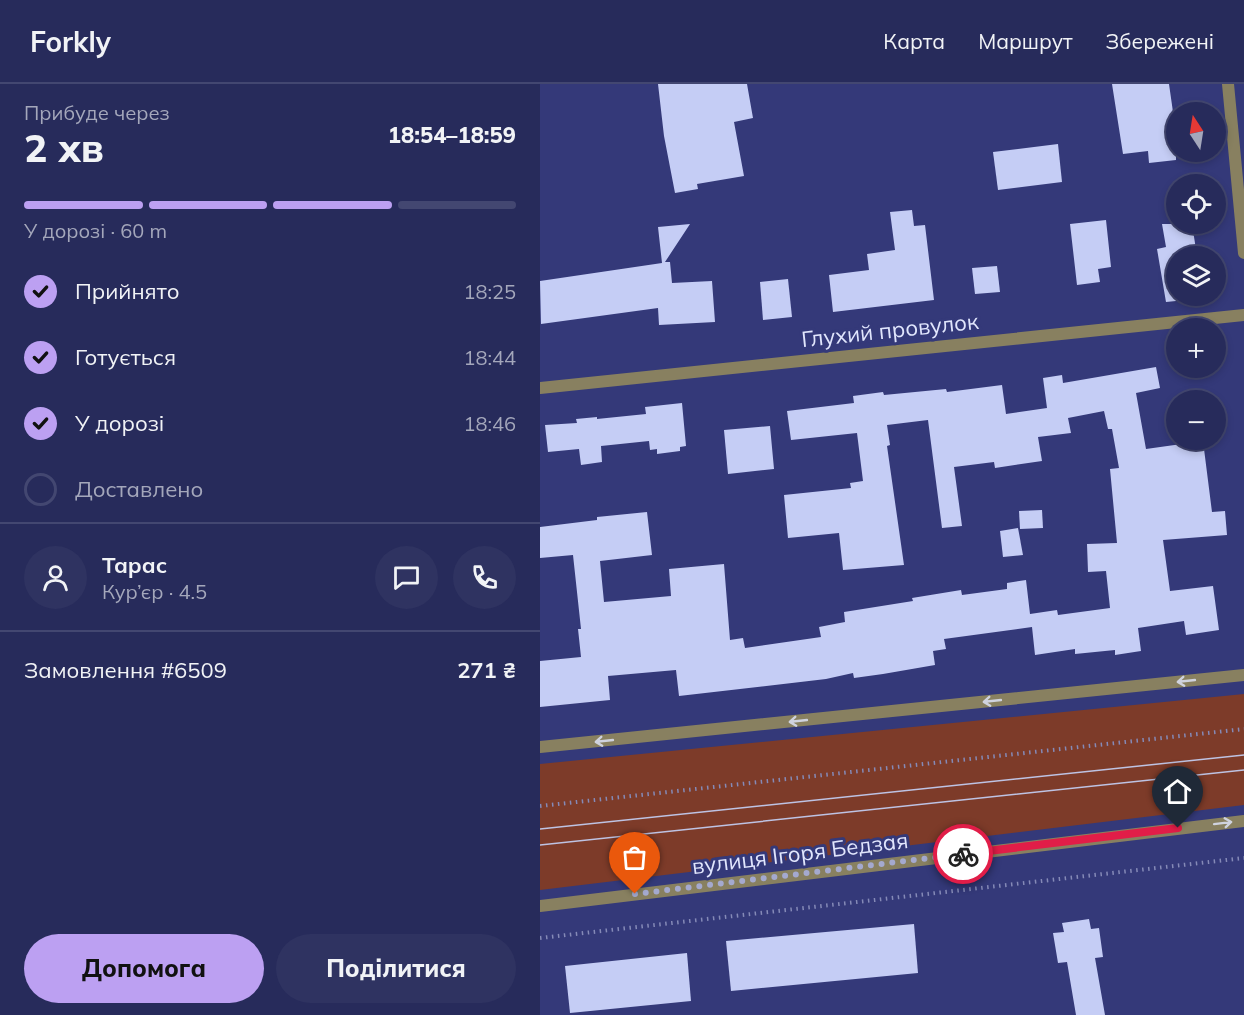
<!DOCTYPE html>
<html lang="uk">
<meta charset="utf-8">
<style>
body{margin:0;font-family:Mulish,sans-serif;background:#2f3361;color:#f1f3f6;height:100vh;display:flex;flex-direction:column;font-size:22px;white-space:nowrap}
*{box-sizing:border-box;margin:0}
p{font-size:20px;color:#a4a7bb}
.icon{flex:none;width:33px;height:33px;fill:none;stroke:currentColor;stroke-width:2;stroke-linecap:round;stroke-linejoin:round}
.map{position:relative;flex:1;overflow:hidden}
.drawer{display:flex;flex-direction:column;background:#272b5b;width:540px}
.drawer>*{flex:none}
.needle{width:39px;rotate:348deg}
.buttons{position:absolute;left:626px;top:18px;display:grid;gap:12px}
.buttons a{display:grid;place-items:center;width:60px;height:60px;border-radius:50%;background:#272b5b;box-shadow:0 3px 9px #0003,0 0 0 2px #434771;font-size:30px}
.pin{position:absolute;display:grid;place-items:center;width:51px;height:51px;color:#fff;margin:-62px -26px;border-radius:50% 50% 50% 0;rotate:-45deg;box-shadow:0 0 6px #0007}
.pin .icon{rotate:45deg}
.courier{position:absolute;display:grid;place-items:center;width:60px;height:60px;margin:-30px;border:4px solid #e11d48;border-radius:50%;background:#fff;color:#222;box-shadow:0 2px 8px #0007}
.overview em{font-style:normal;font-weight:800}
.overview div{display:flex;flex-direction:column-reverse}
.overview{display:flex;align-items:center;justify-content:space-between;height:102px;padding:0 24px}
h1{font-size:39px;font-weight:800;line-height:45px}
.bar{display:grid;grid-template-columns:repeat(4,1fr);gap:9px 6px;align-content:center;height:72px;padding:0 24px}
.bar i{height:8px;border-radius:4px;background:#434771}
.bar .active{background:#bca0f2}
.bar p{grid-column:span 4}
.line{display:flex;align-items:center;gap:15px;padding:0 24px;border-top:2px solid #434771}
.line div{flex:1}
.round{display:grid;place-items:center;flex:none;width:63px;height:63px;border-radius:32px;background:#2f3361}
ol{padding:0 24px;list-style:none}
li{display:flex;align-items:center;gap:18px;height:66px}
li p{margin-inline-start:auto}
li .icon{padding:6px;border-radius:50%;background:#bca0f2;color:#111;stroke-width:4}
li:last-child{color:#a4a7bb}
li i{width:33px;height:33px;border:3px solid #434771;border-radius:50%}
.primary-button{display:flex;gap:12px;margin-top:auto;padding:12px 24px}
.primary-button a{flex:1;height:69px;border-radius:36px;background:#bca0f2;color:#111;font-size:24px;font-weight:800;line-height:69px;text-align:center}
.primary-button a+a{background:#2f3361;color:#f1f3f6}
header{display:flex;align-items:center;gap:36px;box-sizing:border-box;height:84px;padding:0 30px;background:#272b5b;border-bottom:2px solid #434771}
header strong{font-size:28px}
nav{display:flex;gap:33px;margin-inline-start:auto;font-size:21px}
main{display:flex;flex:1;min-height:0}
.map>svg:first-child{display:block}
</style>
<header>
<strong>Forkly</strong>
<nav><a>Карта</a><a>Маршрут</a><a>Збережені</a></nav>
</header>
<main>
<section class="drawer">
<div class="overview"><div><h1>2 хв</h1><p>Прибуде через</p></div><em>18:54–18:59</em></div>
<div class="bar"><i class="active"></i><i class="active"></i><i class="active"></i><i></i><p>У дорозі · 60 m</p></div>
<ol>
<li><svg class="icon" aria-label="check" viewBox="0 0 24 24"><path d="M5 12l5 5 9-10"/></svg>Прийнято<p>18:25</p></li>
<li><svg class="icon" aria-label="check" viewBox="0 0 24 24"><path d="M5 12l5 5 9-10"/></svg>Готується<p>18:44</p></li>
<li><svg class="icon" aria-label="check" viewBox="0 0 24 24"><path d="M5 12l5 5 9-10"/></svg>У дорозі<p>18:46</p></li>
<li><i></i>Доставлено</li>
</ol>
<div class="line" style="height:108px"><a class="round"><svg class="icon" aria-label="person" viewBox="0 0 24 24"><circle cx="12" cy="8" r="4"/><path d="M4 21q1-7 8-7t8 7"/></svg></a><div><b>Тарас</b><p>Кур’єр · 4.5</p></div><a class="round"><svg class="icon" aria-label="chat" viewBox="0 0 24 24"><path d="M4 5h16v11H9l-5 4z"/></svg></a><a class="round"><svg class="icon" aria-label="phone" viewBox="0 0 24 24"><path d="M5 4h4l2 5-3 2q2 4 5 5l2-3 5 2v4C11 20 4 13 5 4z"/></svg></a></div>
<div class="line" style="height:78px"><div>Замовлення #6509</div><b>271 ₴</b></div>
<div class="primary-button"><a>Допомога</a><a>Поділитися</a></div>
</section>
<div class="map">
<svg width="704" height="931" viewBox="0 0 704 931">
<rect width="100%" height="100%" fill="#343979"/>
<polygon fill="#7d3b29" points="704,610 704,721 0,806 0,680"/>
<g fill="#c5cdf5">
<polygon points="118,0 207,0 213,34 194,38 204,92 157,100 158,105 135,109 124,52"/>
<polygon points="572,0 629,0 636,49 636,76 609,79 608,67 583,70"/>
<polygon points="518,60 522,98 458,106 453,68"/>
<polygon points="372,126 374,142 385,141 394,216 293,228 289,191 329,186 327,170 355,166 350,128"/>
<polygon points="566,136 571,183 558,185 560,198 537,201 530,140"/>
<polygon points="150,140 125,178 130,178 132,199 172,197 175,238 119,241 118,224 1,240 0,197 122,179 118,143"/>
<polygon points="622,140 652,140 657,172 636,172 636,217 626,218 617,165 626,163"/>
<polygon points="457,182 460,208 435,210 432,184"/>
<polygon points="248,195 252,233 223,236 220,198"/>
<polygon points="616,283 620,304 596,309 606,365 663,357 672,428 685,427 687,451 623,456 630,507 673,502 679,546 646,551 644,537 598,544 601,567 575,571 575,566 535,570 535,565 495,571 492,543 404,555 406,565 393,567 395,581 343,590 314,594 313,589 286,595 139,612 136,586 68,592 70,616 0,623 0,577 41,573 38,545 41,545 33,471 0,474 0,443 57,436 57,433 107,428 112,471 60,477 64,518 131,512 129,485 184,480 190,556 203,554 205,564 281,553 279,543 305,538 304,528 373,517 372,514 421,506 422,511 467,505 467,499 486,496 490,530 517,526 518,531 570,524 566,487 548,488 547,460 577,459 570,385 579,384 572,345 568,345 564,327 528,334 531,349 498,353 502,377 455,384 454,378 414,383 422,442 402,444 388,336 347,341 350,361 347,362 364,481 303,486 299,449 248,454 244,411 311,404 310,399 323,397 317,349 251,356 247,327 314,319 313,312 343,308 344,311 406,305 407,308 462,301 466,330 507,324 503,294 522,291 523,299"/>
<polygon points="142,319 146,362 140,363 140,367 117,370 117,365 110,366 109,357 61,362 62,378 41,381 39,365 8,368 5,341 37,339 36,335 57,333 57,335 106,330 105,323"/>
<polygon points="230,342 234,385 188,390 184,346"/>
<polygon points="502,426 503,444 480,445 479,427"/>
<polygon points="478,444 483,471 463,473 460,447"/>
<polygon points="549,835 551,845 559,844 563,873 555,874 565,931 536,931 527,878 518,879 513,849 524,848 522,839"/>
<polygon points="374,840 378,889 191,907 186,857"/>
<polygon points="147,869 151,917 30,929 25,882"/>
</g>
<g fill="none" stroke-linecap="round" stroke-linejoin="round">
<g stroke="#858ab7" stroke-width="4" stroke-dasharray="1.5 4.5" stroke-linecap="butt">
<polyline points="0,722 704,645"/>
<polyline points="0,854 704,774"/>
</g>
<g stroke="#888060" stroke-width="12">
<polyline points="688,0 704,169"/>
<polyline points="0,304 704,231"/>
</g>
<g stroke="#888060" stroke-width="12">
<polyline points="0,663 704,591"/>
<polyline points="0,822 704,737"/>
</g>
<g stroke="#bec3e3" stroke-width="1.5">
<polyline points="0,745 704,671"/>
<polyline points="0,761 704,686"/>
</g>
</g>
<defs><path id="oneway-shaft" d="M-6 0H5M1.5-3L5.5 0L1.5 3" fill="none" stroke-width="1.6" stroke-linecap="round" stroke-linejoin="round" transform="scale(1.5)"/></defs>
<g stroke="#cfd2de">
<use href="#oneway-shaft" transform="translate(646 597) rotate(174)"/>
<use href="#oneway-shaft" transform="translate(452 617) rotate(174)"/>
<use href="#oneway-shaft" transform="translate(258 637) rotate(174)"/>
<use href="#oneway-shaft" transform="translate(64 657) rotate(174)"/>
<use href="#oneway-shaft" transform="translate(683 739) rotate(-7)"/>
</g>
<g fill="none" stroke-linecap="round" stroke-linejoin="round">
<polyline stroke="#a4a9cf" stroke-width="6" stroke-dasharray="0 10.8" points="95,810 423,770"/>
<polyline stroke="#e11d48" stroke-width="8" points="423,770 638,744"/>
</g>
<g text-anchor="middle" dominant-baseline="central" stroke-width="6" stroke-linejoin="round" paint-order="stroke">
<g font-size="22" fill="#e1e6fd" stroke="#343979">
<text transform="translate(350 246) rotate(-6)">Глухий провулок</text>
<text transform="translate(260 769) rotate(-7)">вулиця Ігоря Бедзая</text>
</g>
</g>
</svg>
<div class="buttons">
<a><svg class="needle" viewBox="-14 -14 28 28"><path d="M0-13l5 13h-10z" fill="#e53935"/><path d="M0 13l5-13h-10z" fill="#a4a7bb"/></svg></a>
<a><svg class="icon" aria-label="locate" viewBox="0 0 24 24"><circle cx="12" cy="12" r="6"/><path d="M12 2v4M12 18v4M2 12h4M18 12h4"/></svg></a>
<a><svg class="icon" aria-label="layers" viewBox="0 0 24 24"><path d="M12 4l9 5-9 5-9-5zM3 14l9 5 9-5"/></svg></a>
<a>+</a>
<a>−</a>
</div>
<div class="pin" style="left:95px;top:810px;background:#ea580c"><svg class="icon" aria-label="bag" viewBox="0 0 24 24"><path d="M5 8h14l-1 12H6zM9 8a3 3 0 0 1 6 0"/></svg></div>
<div class="pin" style="left:638px;top:744px;background:#1f2937"><svg class="icon" aria-label="home" viewBox="0 0 24 24"><path d="M3 11l9-7 9 7M6 9v11h12V9"/></svg></div>
<div class="courier" style="left:423px;top:770px"><svg class="icon" aria-label="bike" viewBox="0 0 24 24"><circle cx="6" cy="16" r="4"/><circle cx="18" cy="16" r="4"/><path d="M6 16l4-8h5l3 8M10 8l3 8H6M13 5h3"/></svg></div>
</div>
</main>
